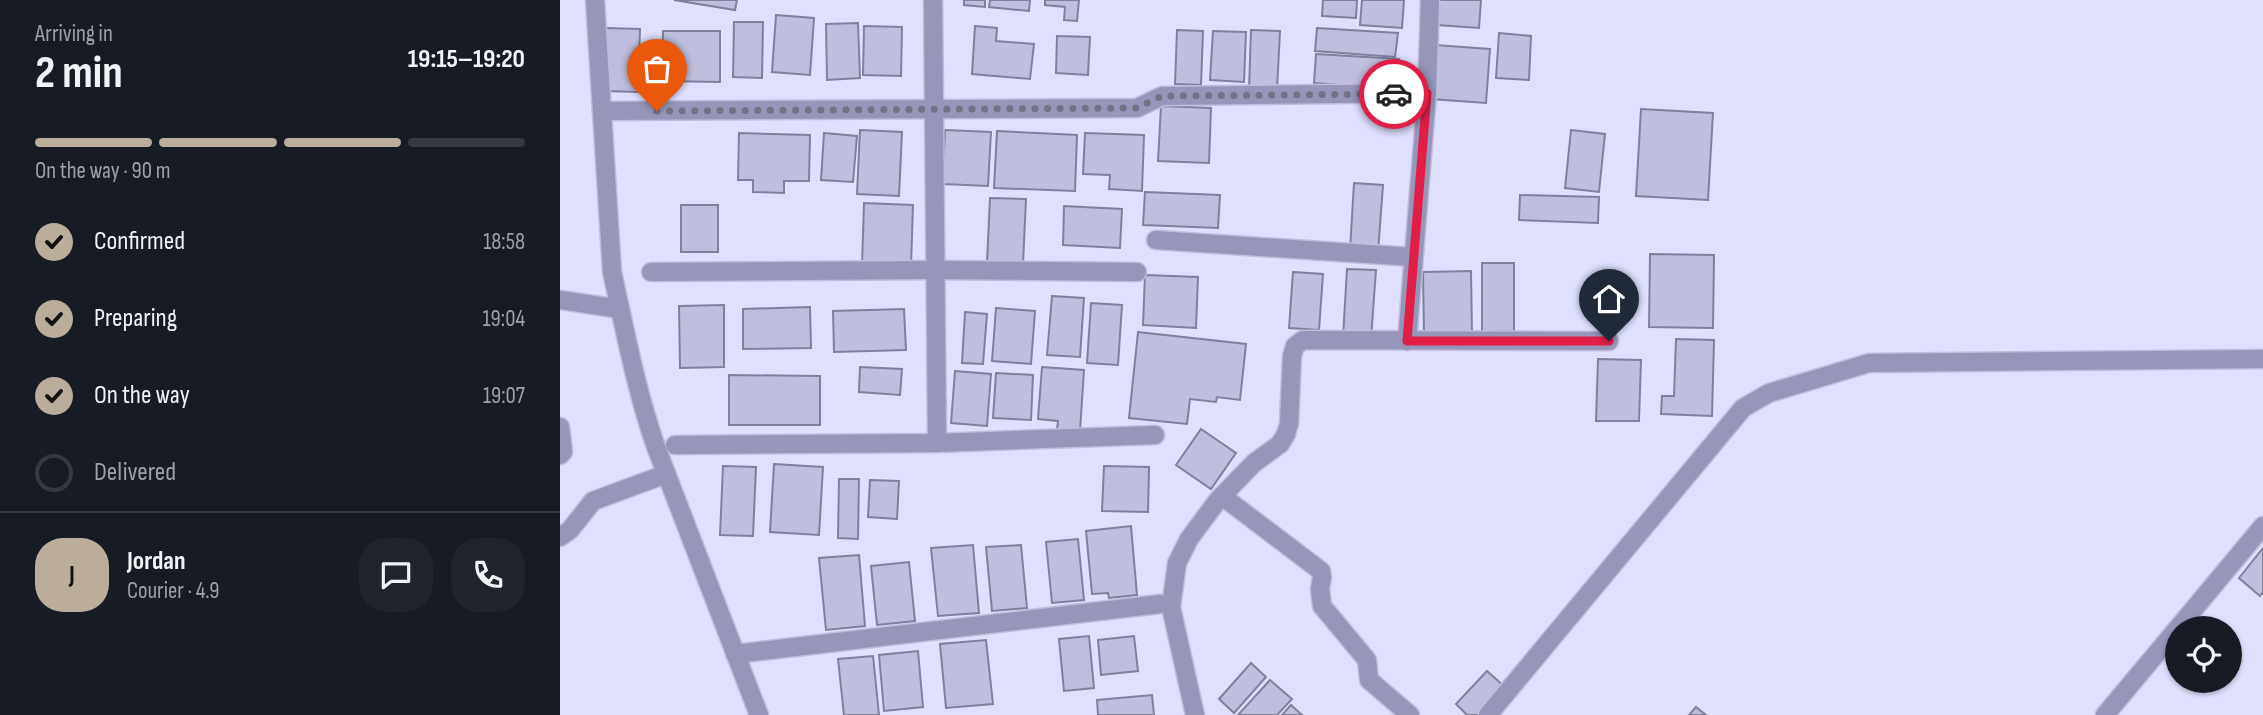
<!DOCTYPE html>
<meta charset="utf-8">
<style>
body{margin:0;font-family:"Sofia Sans Condensed",sans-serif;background:#20242c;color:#f1f3f6;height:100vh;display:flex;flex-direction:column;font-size:26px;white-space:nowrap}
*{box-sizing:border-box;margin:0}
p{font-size:23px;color:#9ea1a6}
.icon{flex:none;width:38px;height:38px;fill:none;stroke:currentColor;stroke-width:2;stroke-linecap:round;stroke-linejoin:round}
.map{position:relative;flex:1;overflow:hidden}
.panel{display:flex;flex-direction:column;background:#171b24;width:560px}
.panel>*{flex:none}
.fabs{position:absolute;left:1605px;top:616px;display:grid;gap:14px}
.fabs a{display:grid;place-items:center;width:77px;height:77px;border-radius:50%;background:#171b24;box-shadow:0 2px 5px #0004;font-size:35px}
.pin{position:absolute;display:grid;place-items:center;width:60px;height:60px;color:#fff;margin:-72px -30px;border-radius:50% 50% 50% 0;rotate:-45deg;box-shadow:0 0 7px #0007}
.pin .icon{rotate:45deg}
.courier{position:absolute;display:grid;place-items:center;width:70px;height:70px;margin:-35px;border:5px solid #e11d48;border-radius:50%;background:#fff;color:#222;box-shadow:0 2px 9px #0007}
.summary em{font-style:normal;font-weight:700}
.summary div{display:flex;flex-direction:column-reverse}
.summary{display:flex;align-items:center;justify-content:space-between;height:119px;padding:0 35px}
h1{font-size:46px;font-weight:700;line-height:52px}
.bar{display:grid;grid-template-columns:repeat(4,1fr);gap:10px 7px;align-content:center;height:84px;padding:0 35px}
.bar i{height:9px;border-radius:5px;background:#363941}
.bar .on{background:#baad9c}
.bar p{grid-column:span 4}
.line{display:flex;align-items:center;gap:18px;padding:0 35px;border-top:2px solid #363941}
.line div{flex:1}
.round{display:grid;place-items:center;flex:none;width:74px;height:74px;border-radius:28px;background:#20242c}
ol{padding:0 35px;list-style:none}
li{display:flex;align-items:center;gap:21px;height:77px}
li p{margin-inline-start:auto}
li .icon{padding:7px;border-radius:50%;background:#baad9c;color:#111;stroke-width:4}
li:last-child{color:#9ea1a6}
li i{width:38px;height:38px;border:4px solid #363941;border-radius:50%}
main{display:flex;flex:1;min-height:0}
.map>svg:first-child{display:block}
</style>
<main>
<section class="panel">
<div class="summary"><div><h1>2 min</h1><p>Arriving in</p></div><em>19:15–19:20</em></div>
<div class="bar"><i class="on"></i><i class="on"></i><i class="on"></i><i></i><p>On the way · 90 m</p></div>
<ol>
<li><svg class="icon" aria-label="check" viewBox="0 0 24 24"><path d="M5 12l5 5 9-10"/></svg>Confirmed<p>18:58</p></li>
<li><svg class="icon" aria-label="check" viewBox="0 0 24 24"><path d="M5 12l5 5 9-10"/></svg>Preparing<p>19:04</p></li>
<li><svg class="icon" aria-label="check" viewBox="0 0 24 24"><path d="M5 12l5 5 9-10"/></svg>On the way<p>19:07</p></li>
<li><i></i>Delivered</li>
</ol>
<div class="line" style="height:126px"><b class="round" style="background:#baad9c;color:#111">J</b><div><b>Jordan</b><p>Courier · 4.9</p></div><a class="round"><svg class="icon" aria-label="chat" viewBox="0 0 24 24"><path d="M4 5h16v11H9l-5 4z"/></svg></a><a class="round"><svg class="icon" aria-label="phone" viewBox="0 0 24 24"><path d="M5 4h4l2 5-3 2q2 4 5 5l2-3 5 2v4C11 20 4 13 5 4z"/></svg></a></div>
</section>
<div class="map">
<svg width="1703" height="715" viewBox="0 0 1703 715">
<rect width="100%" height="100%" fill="#dfe0fe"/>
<g fill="#bdbfdc" stroke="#7f809b" stroke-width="2">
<polygon points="114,0 177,0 175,10"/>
<polygon points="404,0 425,0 425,7 404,5"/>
<polygon points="430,0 470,0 469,11 429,7"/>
<polygon points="485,0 519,0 517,21 504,20 505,7 485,5"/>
<polygon points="763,0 797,0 796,18 762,16"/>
<polygon points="802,0 844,0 842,28 800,25"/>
<polygon points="879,0 921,0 919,28 877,25"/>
<polygon points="216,15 254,18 250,75 212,72"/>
<polygon points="174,22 203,22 202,78 173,77"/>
<polygon points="298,23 300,78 267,80 266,24"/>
<polygon points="304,26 342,27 341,76 303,75"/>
<polygon points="415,26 437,28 436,41 474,44 470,79 412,74"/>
<polygon points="46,28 80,29 78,92 44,91"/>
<polygon points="757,28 838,33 835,57 755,51"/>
<polygon points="617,30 643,31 641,85 615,84"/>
<polygon points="691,30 720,31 717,90 689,89"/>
<polygon points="103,31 160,31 160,82 102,81"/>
<polygon points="653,31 686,32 684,82 650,80"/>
<polygon points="939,33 971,36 969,80 936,78"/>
<polygon points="497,36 530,37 528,75 496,73"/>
<polygon points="875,45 930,49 926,103 871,99"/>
<polygon points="756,54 839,59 836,89 754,83"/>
<polygon points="601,106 651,108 649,163 598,161"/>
<polygon points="1081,109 1153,113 1148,200 1076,196"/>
<polygon points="300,130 342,132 339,196 297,194"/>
<polygon points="385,130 431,132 428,186 383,184"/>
<polygon points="1011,130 1045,134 1039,192 1005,188"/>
<polygon points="437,131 517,135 515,191 434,188"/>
<polygon points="179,133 250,135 249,181 224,181 224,193 193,192 193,180 178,180"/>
<polygon points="264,133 297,136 293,182 261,180"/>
<polygon points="525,133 584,135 582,191 549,189 550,175 523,174"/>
<polygon points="794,183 823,185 818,252 790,250"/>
<polygon points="585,192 660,195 658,228 583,225"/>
<polygon points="960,195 1039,197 1038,223 959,220"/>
<polygon points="430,198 466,199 463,264 427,263"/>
<polygon points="304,203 353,205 351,267 302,266"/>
<rect x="121" y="205" width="37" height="47"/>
<polygon points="504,206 562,209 560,248 503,245"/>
<polygon points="1090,254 1154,255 1153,328 1089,327"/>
<polygon points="922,263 954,263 954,331 922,332"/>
<polygon points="787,269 816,270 811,339 783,337"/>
<polygon points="911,271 912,335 864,335 863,272"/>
<polygon points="733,272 763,274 759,330 729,328"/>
<polygon points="585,275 638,277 636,328 583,325"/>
<polygon points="492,296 524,298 520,357 487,355"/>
<polygon points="531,303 562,305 558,365 527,363"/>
<polygon points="164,305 164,367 120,368 119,306"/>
<polygon points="250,307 251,348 183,349 183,309"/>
<polygon points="436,308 475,311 471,364 432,361"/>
<polygon points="344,309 346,350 274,352 273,311"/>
<polygon points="405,312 427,314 423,364 402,363"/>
<polygon points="578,332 686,344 680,400 657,397 656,402 630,399 627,424 569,418"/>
<polygon points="1116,339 1154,340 1152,416 1101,414 1102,396 1114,396"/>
<polygon points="1038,359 1081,360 1079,421 1036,421"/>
<polygon points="300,367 342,369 340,395 299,392"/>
<polygon points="482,367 524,370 520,431 497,429 498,421 478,419"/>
<polygon points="395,371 431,374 427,426 391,423"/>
<polygon points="436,373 473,375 471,420 433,418"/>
<polygon points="169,375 260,376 260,425 169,425"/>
<polygon points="641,429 676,453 651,489 616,465"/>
<polygon points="214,464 263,467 259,535 210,532"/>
<polygon points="163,466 196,467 193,536 160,535"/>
<polygon points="544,466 589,467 588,512 542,511"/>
<polygon points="279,479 299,479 298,539 278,538"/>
<polygon points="310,480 339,481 337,519 308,517"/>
<polygon points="571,526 577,595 549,598 548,593 532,594 526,531"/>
<polygon points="518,539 524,600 492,603 486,542"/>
<polygon points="413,545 419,613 378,616 371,548"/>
<polygon points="461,545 467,608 432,611 426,547"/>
<polygon points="1703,548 1703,592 1700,596 1679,578"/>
<polygon points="299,555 305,626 266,630 259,558"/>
<polygon points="349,562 355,621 317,625 311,566"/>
<polygon points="529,636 534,688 504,691 499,639"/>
<polygon points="574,636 578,671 541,675 538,640"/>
<polygon points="426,640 433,704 386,708 380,644"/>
<polygon points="358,651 363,707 324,711 319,655"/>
<polygon points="313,656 319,715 284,715 278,659"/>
<polygon points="691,663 706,677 674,713 659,699"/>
<polygon points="927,671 945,687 920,715 907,715 896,704"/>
<polygon points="710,680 732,699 717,715 678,715"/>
<polygon points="592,695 594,715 538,715 537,700"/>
<polygon points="731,705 742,715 722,715"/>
<polygon points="1136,707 1146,715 1129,715"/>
</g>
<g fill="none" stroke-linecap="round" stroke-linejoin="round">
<defs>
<g id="minor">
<polyline points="373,0 377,443"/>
<polyline points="42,111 577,108 602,96 867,93"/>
<polyline points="596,240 853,257"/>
<polyline points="91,272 374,270 577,272"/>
<polyline points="0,300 60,309"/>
<polyline points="847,341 867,93 870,0"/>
<polyline points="0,427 3,452 0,455"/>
<polyline points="115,445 377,443 595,435"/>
<polyline points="662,496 761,571 762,577 760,589 762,606 807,660 809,680 850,715"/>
<polyline points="0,537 10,530 33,501 106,474"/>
<polyline points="1618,628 1703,526"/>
<polyline points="175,654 600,604"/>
<polyline points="635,715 611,607 617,563 629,539 658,500 694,463 720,444 726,434 729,424 732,356 735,346 743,340 1049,341"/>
<polyline points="928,715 1183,408 1209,393 1309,363 1703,359"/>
<polyline points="1545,715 1617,629"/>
</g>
<path id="tertiary" d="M35 0 52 272C65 330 76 390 96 447L199 715"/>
</defs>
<use href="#minor" stroke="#bdbed9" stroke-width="21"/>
<use href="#tertiary" stroke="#bdbed9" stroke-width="21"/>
<use href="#minor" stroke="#9596b8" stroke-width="18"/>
<use href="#tertiary" stroke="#9596b8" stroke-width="18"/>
</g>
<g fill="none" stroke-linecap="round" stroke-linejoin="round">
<polyline stroke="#727284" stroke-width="7" stroke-dasharray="0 12.6" points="97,111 577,108 602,96 834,94"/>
<polyline stroke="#e11d48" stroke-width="9" points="834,94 867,93 847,341 1049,341"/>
</g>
</svg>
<div class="fabs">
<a><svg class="icon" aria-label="locate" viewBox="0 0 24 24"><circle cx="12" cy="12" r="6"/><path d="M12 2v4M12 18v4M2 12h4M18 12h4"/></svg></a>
</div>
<div class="pin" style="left:97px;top:111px;background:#ea580c"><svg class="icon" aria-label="bag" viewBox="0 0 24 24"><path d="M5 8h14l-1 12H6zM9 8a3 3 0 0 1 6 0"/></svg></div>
<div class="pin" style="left:1049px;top:341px;background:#1f2937"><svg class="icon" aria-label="home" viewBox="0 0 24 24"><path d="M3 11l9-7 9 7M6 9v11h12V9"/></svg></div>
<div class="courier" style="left:834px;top:94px"><svg class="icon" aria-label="car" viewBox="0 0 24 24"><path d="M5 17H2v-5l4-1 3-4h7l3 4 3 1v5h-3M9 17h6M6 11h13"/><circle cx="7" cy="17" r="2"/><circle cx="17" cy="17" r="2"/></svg></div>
</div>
</main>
